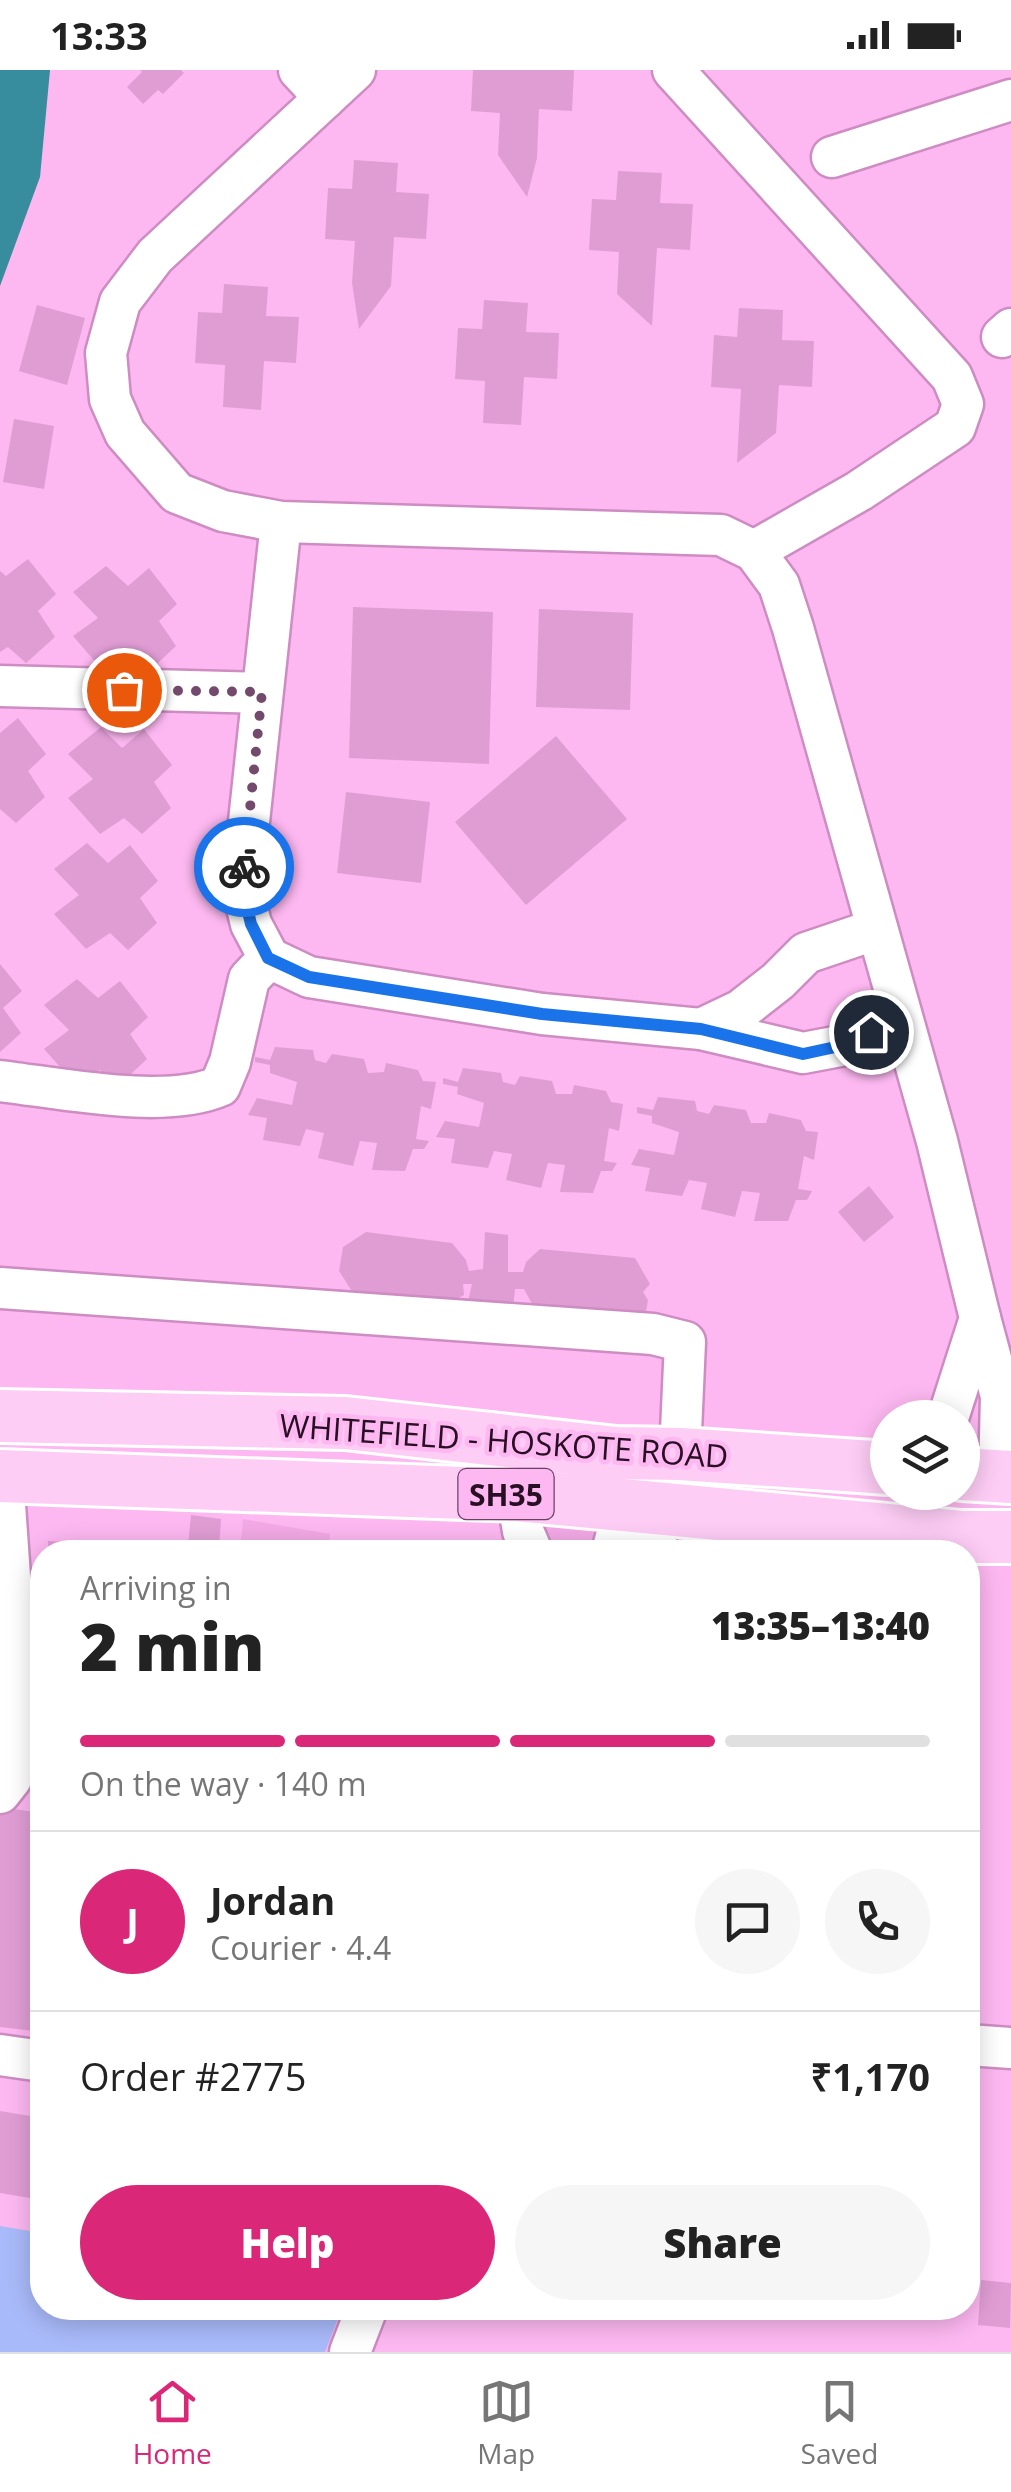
<!DOCTYPE html>
<meta charset="utf-8">
<style>
body{margin:0;font-family:"Open Sans",sans-serif;background:#f6f6f6;color:#222;height:100vh;display:flex;flex-direction:column;font-size:38px;white-space:nowrap}
*{box-sizing:border-box;margin:0}
p{font-size:32px;color:#767676}
.icon{flex:none;width:55px;height:55px;fill:none;stroke:currentColor;stroke-width:2;stroke-linecap:round;stroke-linejoin:round}
.map{position:relative;flex:1;overflow:hidden}
.sheet{position:absolute;left:30px;top:1470px;width:950px;height:780px;display:flex;flex-direction:column;background:#fff;border-radius:40px;box-shadow:0 5px 25px #0003}
.sheet>*{flex:none}
.controls{position:absolute;left:870px;top:1330px;display:grid;gap:20px}
.controls a{display:grid;place-items:center;width:110px;height:110px;border-radius:50%;background:#fff;box-shadow:0 5px 25px #0003;font-size:50px}
.pin{position:absolute;display:grid;place-items:center;width:85px;height:85px;color:#fff;margin:-42px;border:5px solid #fff;border-radius:50%;box-shadow:0 2px 10px #0007}
.courier{position:absolute;display:grid;place-items:center;width:100px;height:100px;margin:-50px;border:8px solid #1a73e8;border-radius:50%;background:#fff;color:#222;box-shadow:0 2px 12px #0007}
.summary em{font-style:normal;font-weight:800}
.summary div{display:flex;flex-direction:column-reverse}
.summary{display:flex;align-items:center;justify-content:space-between;height:170px;padding:0 50px}
h1{font-size:65px;font-weight:800;line-height:75px}
.bar{display:grid;grid-template-columns:repeat(4,1fr);gap:15px 10px;align-content:center;height:120px;padding:0 50px}
.bar i{height:12px;border-radius:8px;background:#e0e0e0}
.bar .selected{background:#db2777}
.bar p{grid-column:span 4}
.line{display:flex;align-items:center;gap:25px;padding:0 50px;border-top:2px solid #e0e0e0}
.line div{flex:1}
.round{display:grid;place-items:center;flex:none;width:105px;height:105px;border-radius:52px;background:#f6f6f6}
.action{display:flex;gap:20px;margin-top:auto;padding:20px 50px}
.action a{flex:1;height:115px;border-radius:60px;background:#db2777;color:#fff;font-size:40px;font-weight:800;line-height:115px;text-align:center}
.action a+a{background:#f6f6f6;color:#222}
.status{display:flex;justify-content:space-between;align-items:center;height:70px;padding:0 50px;background:#fff;direction:ltr}
.status svg{height:28px;fill:currentColor}
.tabs{display:flex;justify-content:space-around;align-items:center;height:140px;border-top:2px solid #e0e0e0;background:#fff;font-size:28px;color:#767676}
.tabs a{display:grid;justify-items:center;gap:5px}
.tabs .selected{color:#db2777}
.map>svg:first-child{display:block}
</style>
<div class="status"><b>13:33</b><svg viewBox="0 0 49 12"><path d="M0 12V9h3v3zM5 12V6h3v6zM10 12V3h3v9zM15 12V0h3v12zM26 1h20v11H26zM47 4h2v5h-2z"/></svg></div>
<div class="map">
<svg width="1011" height="2282" viewBox="0 0 1011 2282">
<rect width="100%" height="100%" fill="#fdb8f1"/>
<g fill="#f3a9e6">
<polygon points="523,1446 630,1461 622,1482 510,1482"/>
<polygon points="243,1449 330,1464 328,1482 240,1482"/>
</g>
<polygon fill="#a9bafa" points="0,2156 42,2163 42,2238 342,2238 325,2282 0,2282"/>
<polygon fill="#378c9d" points="0,0 50,0 40,107 0,216"/>
<g fill="#e09dd4">
<polygon points="140,0 181,0 184,3 163,24 158,20 143,34 127,17 142,2"/>
<polygon points="473,0 574,0 572,41 539,39 537,88 527,127 498,85 500,43 471,41"/>
<polygon points="354,90 398,93 396,122 429,124 426,169 394,167 391,216 359,259 352,213 355,171 325,169 328,118 352,119"/>
<polygon points="618,101 662,103 660,133 693,134 690,180 657,178 652,256 617,224 619,182 589,180 592,129 616,130"/>
<polygon points="224,214 268,217 266,246 299,247 296,293 264,291 261,340 223,337 225,295 195,293 198,242 222,243"/>
<polygon points="484,230 528,233 526,262 559,263 557,309 524,307 521,355 483,353 485,311 455,309 458,258 482,259"/>
<polygon points="37,235 85,248 67,315 19,301"/>
<polygon points="739,238 783,240 782,270 814,271 812,317 779,315 776,363 737,393 741,319 711,317 714,265 737,267"/>
<polygon points="14,349 54,356 44,419 3,412"/>
<polygon points="28,489 56,524 38,541 55,567 26,593 8,577 0,582 0,501 6,506"/>
<polygon points="106,496 128,516 149,498 177,534 159,551 176,576 147,603 129,587 105,603 73,566 98,548 73,522"/>
<polygon points="353,537 493,542 489,694 349,688"/>
<polygon points="539,539 633,543 630,640 536,637"/>
<polygon points="18,648 46,684 28,701 45,727 16,753 0,739 0,663"/>
<polygon points="101,657 122,678 144,659 172,695 154,712 171,738 142,764 124,748 100,764 68,728 93,709 68,684"/>
<polygon points="556,666 627,749 526,835 455,752"/>
<polygon points="346,722 430,732 421,813 337,803"/>
<polygon points="87,773 108,793 130,775 158,811 140,828 157,853 128,880 110,863 86,879 54,844 79,825 54,799"/>
<polygon points="0,894 22,921 3,938 21,963 0,982"/>
<polygon points="77,909 98,928 120,911 148,947 130,964 147,989 118,1016 100,1000 76,1015 44,979 69,960 44,935"/>
<polygon points="275,977 313,980 315,990 326,993 332,984 364,989 368,1003 384,1002 386,993 418,1000 423,1011 436,1012 431,1039 421,1036 416,1069 429,1071 424,1079 413,1079 405,1101 372,1100 377,1073 360,1071 353,1096 318,1088 324,1063 306,1059 300,1076 263,1070 267,1048 248,1045 257,1028 292,1035 297,1012 270,1003 270,995 255,992 255,987 270,990"/>
<polygon points="463,998 501,1003 503,1012 515,1015 520,1006 552,1011 556,1024 572,1024 574,1015 606,1021 611,1032 623,1034 619,1061 609,1058 604,1091 617,1093 612,1101 601,1101 593,1123 560,1122 565,1095 548,1093 541,1118 506,1110 512,1084 494,1081 488,1098 451,1093 455,1069 436,1067 445,1051 479,1057 484,1033 457,1024 458,1017 443,1014 443,1008 458,1012"/>
<polygon points="658,1027 695,1031 697,1041 709,1044 714,1035 746,1040 751,1053 766,1053 769,1043 801,1050 806,1061 818,1062 814,1090 804,1086 798,1119 812,1121 807,1130 796,1130 788,1151 754,1151 760,1123 742,1121 735,1147 701,1139 707,1113 689,1110 682,1126 645,1121 650,1098 631,1095 639,1079 674,1085 679,1062 652,1053 652,1046 637,1043 637,1037 653,1040"/>
<polygon points="869,1116 894,1147 864,1172 838,1142"/>
<polygon points="366,1162 452,1173 466,1190 469,1201 483,1199 485,1162 508,1165 508,1202 523,1202 526,1192 540,1179 635,1188 650,1214 643,1222 648,1230 646,1242 630,1250 537,1243 524,1219 515,1219 512,1248 466,1240 472,1214 463,1214 464,1225 446,1235 355,1226 339,1201 343,1177"/>
<polygon points="191,1445 221,1449 219,1480 188,1477"/>
<polygon points="48,1471 74,1472 74,1482 48,1482"/>
<polygon points="0,1737 42,1743 42,1962 0,1957"/>
<polygon points="0,2041 42,2048 42,2130 0,2123"/>
<polygon points="981,2210 1011,2213 1010,2258 978,2255"/>
</g>
<g fill="none" stroke-linecap="round" stroke-linejoin="round">
<defs>
<g id="minor">
<polyline points="299,0 325,28"/>
<polyline points="355,0 155,186 120,232 106,283 110,329 125,363 177,423 223,441 281,452 721,465 754,481 779,515 793,558 937,1071 980,1248 948,1348"/>
<polyline points="673,0 952,307 963,334 955,357 859,421 754,481"/>
<polyline points="832,87 1011,30"/>
<polyline points="1002,267 1011,259"/>
<polyline points="281,452 242,817 251,854 269,888 309,907 542,944 701,959 803,983 840,976 902,948"/>
<polyline points="0,616 262,623"/>
<polyline points="701,959 741,940 778,911 806,883 877,859"/>
<path d="M0 1011C61 1018 165 1040 220 1016L230 992 249 909 269 888"/>
<polyline points="0,1218 653,1264 685,1272 680,1384 667,1437 650,1482"/>
<polyline points="980,1248 1001,1326 999,1406"/>
<polyline points="517,1425 523,1461 532,1482"/>
<polyline points="612,1482 624,1436"/>
<polyline points="0,1723 11,1709 19,1636 3,1406"/>
<polyline points="968,1975 1011,1978"/>
<polyline points="0,1985 42,1991"/>
<polyline points="350,2282 367,2238"/>
</g>
<g id="major">
<polyline points="0,1346 345,1353 616,1383 680,1384 888,1398"/>
<polyline points="962,1404 1011,1407"/>
<polyline points="0,1406 517,1425 961,1467 1011,1467"/>
</g>
</defs>
<use href="#minor" stroke="#cd8cc2" stroke-width="45"/>
<use href="#major" stroke="#fff" stroke-width="58"/>
<use href="#minor" stroke="#fff" stroke-width="40"/>
<use href="#major" stroke="#fecdf6" stroke-width="52"/>
</g>
<g fill="none" stroke-linecap="round" stroke-linejoin="round">
<polyline stroke="#734a6c" stroke-width="10" stroke-dasharray="0 18" points="124,620 262,622 244,797"/>
<polyline stroke="#1a73e8" stroke-width="12" points="244,797 242,817 251,854 268,888 309,907 542,944 701,959 803,984 840,976 871,962"/>
</g>
<g text-anchor="middle" dominant-baseline="central" stroke-width="9" stroke-linejoin="round" paint-order="stroke">
<rect fill="#fdb8f1" stroke="#684262" stroke-width="2.5" x="458.5" y="1399" width="95" height="50" rx="8"/>
<g font-size="30" font-weight="bold" fill="#280f24">
<text x="506" y="1424">SH35</text>
</g>
<g font-size="32" fill="#280f24" stroke="#fdb8f1">
<text transform="translate(504 1370) rotate(4)">WHITEFIELD - HOSKOTE ROAD</text>
</g>
</g>
</svg>
<div class="controls">
<a><svg class="icon" aria-label="layers" viewBox="0 0 24 24"><path d="M12 4l9 5-9 5-9-5zM3 14l9 5 9-5"/></svg></a>
</div>
<div class="pin" style="left:124px;top:620px;background:#ea580c"><svg class="icon" aria-label="bag" viewBox="0 0 24 24"><path d="M5 8h14l-1 12H6zM9 8a3 3 0 0 1 6 0"/></svg></div>
<div class="pin" style="left:871px;top:962px;background:#1f2937"><svg class="icon" aria-label="home" viewBox="0 0 24 24"><path d="M3 11l9-7 9 7M6 9v11h12V9"/></svg></div>
<div class="courier" style="left:244px;top:797px"><svg class="icon" aria-label="bike" viewBox="0 0 24 24"><circle cx="6" cy="16" r="4"/><circle cx="18" cy="16" r="4"/><path d="M6 16l4-8h5l3 8M10 8l3 8H6M13 5h3"/></svg></div>
<section class="sheet">
<div class="summary"><div><h1>2 min</h1><p>Arriving in</p></div><em>13:35–13:40</em></div>
<div class="bar"><i class="selected"></i><i class="selected"></i><i class="selected"></i><i></i><p>On the way · 140 m</p></div>
<div class="line" style="height:180px"><b class="round" style="background:#db2777;color:#fff">J</b><div><b>Jordan</b><p>Courier · 4.4</p></div><a class="round"><svg class="icon" aria-label="chat" viewBox="0 0 24 24"><path d="M4 5h16v11H9l-5 4z"/></svg></a><a class="round"><svg class="icon" aria-label="phone" viewBox="0 0 24 24"><path d="M5 4h4l2 5-3 2q2 4 5 5l2-3 5 2v4C11 20 4 13 5 4z"/></svg></a></div>
<div class="line" style="height:130px"><div>Order #2775</div><b>₹1,170</b></div>
<div class="action"><a>Help</a><a>Share</a></div>
</section>
</div>
<nav class="tabs">
<a class="selected"><svg class="icon" aria-label="home" viewBox="0 0 24 24"><path d="M3 11l9-7 9 7M6 9v11h12V9"/></svg>Home</a>
<a><svg class="icon" aria-label="map" viewBox="0 0 24 24"><path d="M3 6l6-2 6 2 6-2v14l-6 2-6-2-6 2zM9 4v14M15 6v14"/></svg>Map</a>
<a><svg class="icon" aria-label="saved" viewBox="0 0 24 24"><path d="M7 4h10v16l-5-4-5 4z"/></svg>Saved</a>
</nav>
